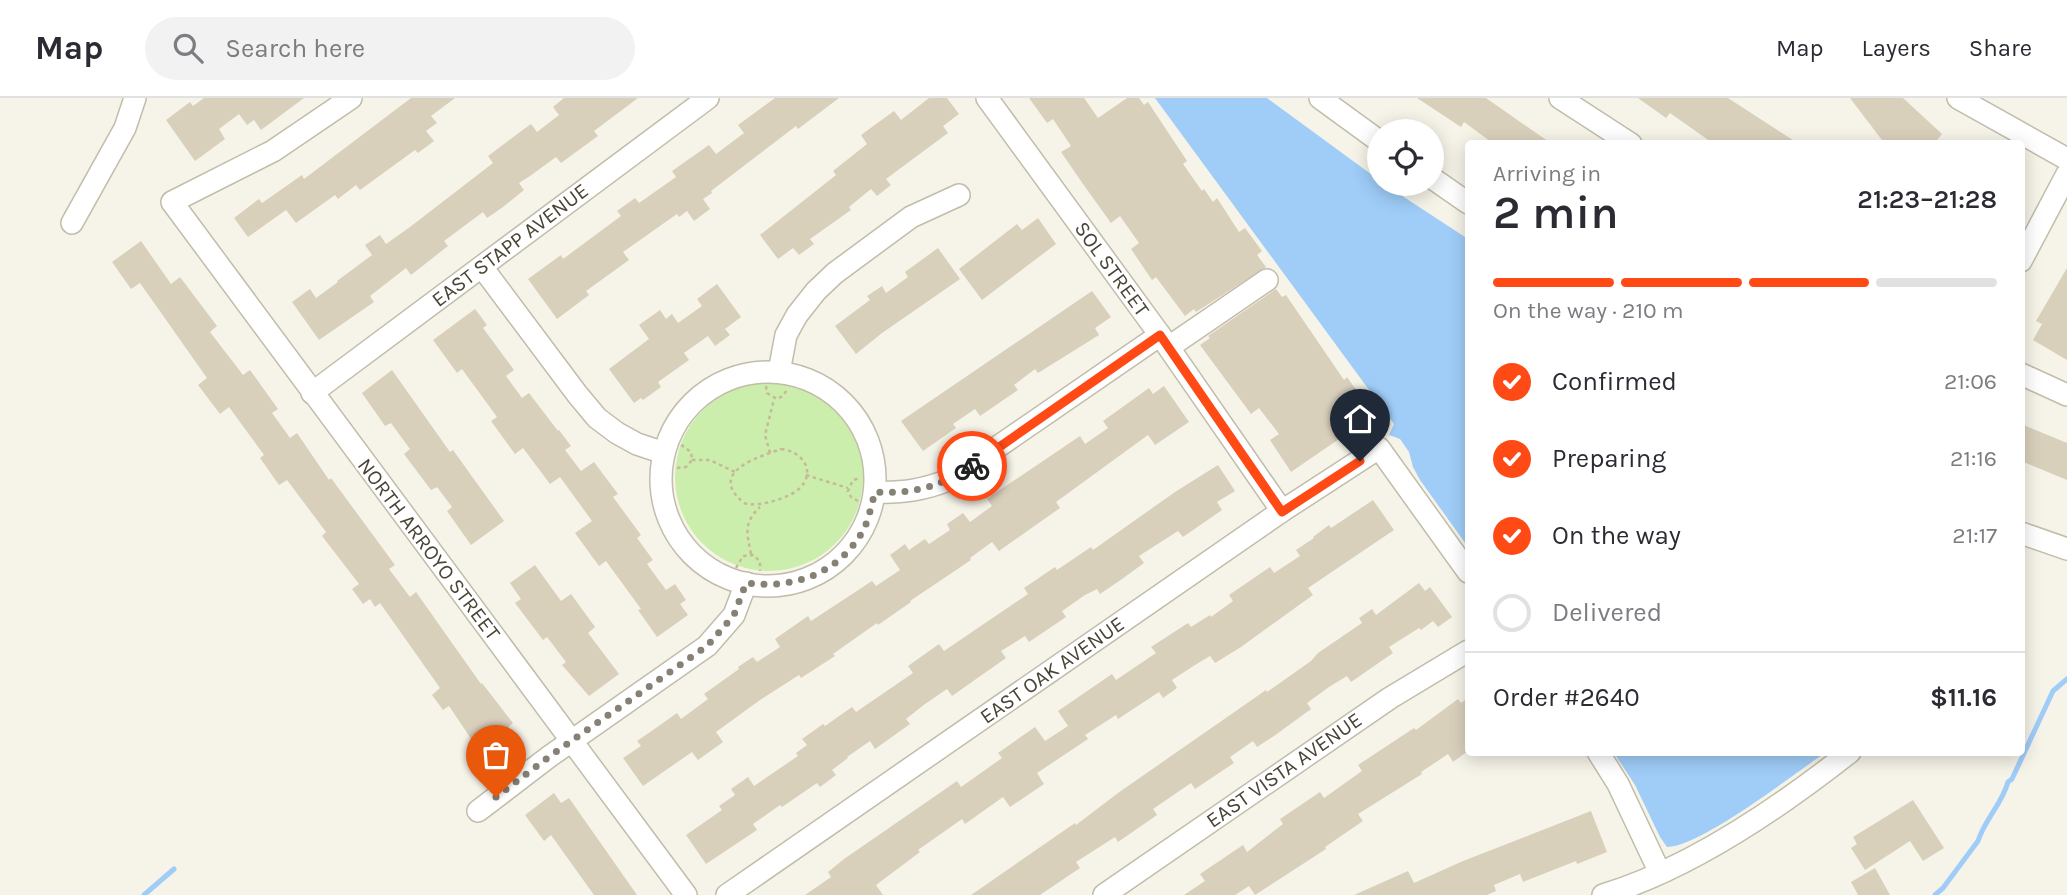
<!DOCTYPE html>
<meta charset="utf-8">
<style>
body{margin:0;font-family:Karla,sans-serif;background:#f2f2f3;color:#2b2b33;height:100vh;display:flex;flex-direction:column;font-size:26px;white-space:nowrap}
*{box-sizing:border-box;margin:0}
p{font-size:23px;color:#7c7c81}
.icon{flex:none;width:38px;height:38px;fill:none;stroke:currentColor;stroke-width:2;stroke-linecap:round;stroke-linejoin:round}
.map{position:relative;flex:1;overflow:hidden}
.side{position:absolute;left:1465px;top:42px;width:560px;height:616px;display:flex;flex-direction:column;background:#fff;border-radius:7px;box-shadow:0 4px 18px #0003}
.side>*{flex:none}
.buttons{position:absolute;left:1367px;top:21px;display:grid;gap:14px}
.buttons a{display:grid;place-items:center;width:77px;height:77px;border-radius:50%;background:#fff;box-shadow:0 4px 18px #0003;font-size:35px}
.pin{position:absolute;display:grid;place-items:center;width:60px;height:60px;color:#fff;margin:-72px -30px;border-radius:50% 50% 50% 0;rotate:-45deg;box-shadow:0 0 7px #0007}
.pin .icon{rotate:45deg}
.courier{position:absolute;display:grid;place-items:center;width:70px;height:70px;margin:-35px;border:5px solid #ff4a16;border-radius:50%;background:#fff;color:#222;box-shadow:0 2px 9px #0007}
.head em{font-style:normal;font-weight:600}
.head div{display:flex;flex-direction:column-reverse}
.head{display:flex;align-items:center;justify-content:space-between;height:119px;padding:0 28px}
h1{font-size:46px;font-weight:600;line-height:52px}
.bar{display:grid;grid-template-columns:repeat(4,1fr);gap:10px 7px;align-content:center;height:84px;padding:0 28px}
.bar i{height:9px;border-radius:5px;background:#e1e1e2}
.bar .current{background:#ff4a16}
.bar p{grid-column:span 4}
.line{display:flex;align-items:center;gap:18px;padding:0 28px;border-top:2px solid #e1e1e2}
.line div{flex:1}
ol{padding:0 28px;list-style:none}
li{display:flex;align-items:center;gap:21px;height:77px}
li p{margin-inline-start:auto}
li .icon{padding:7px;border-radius:50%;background:#ff4a16;color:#fff;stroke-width:4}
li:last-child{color:#7c7c81}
li i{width:38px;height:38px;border:4px solid #e1e1e2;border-radius:50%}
header{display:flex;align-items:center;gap:42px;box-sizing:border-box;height:98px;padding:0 35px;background:#fff;border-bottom:2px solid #e1e1e2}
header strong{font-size:33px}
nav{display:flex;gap:38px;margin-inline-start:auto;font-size:24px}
.search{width:490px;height:63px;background:#f2f2f3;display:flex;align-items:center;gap:18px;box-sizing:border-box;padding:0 24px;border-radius:38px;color:#7c7c81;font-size:26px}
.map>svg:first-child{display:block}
</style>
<header>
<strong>Map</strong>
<div class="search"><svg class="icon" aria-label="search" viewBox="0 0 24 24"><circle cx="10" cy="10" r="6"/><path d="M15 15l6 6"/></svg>Search here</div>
<nav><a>Map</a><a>Layers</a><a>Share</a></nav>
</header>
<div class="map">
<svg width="2067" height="797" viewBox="0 0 2067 797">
<rect width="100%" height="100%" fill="#f6f3e8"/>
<circle fill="#cceead" cx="769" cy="379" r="94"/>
<g fill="#9fcdf8">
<polygon points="1155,0 1267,0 1379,82 1379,86 1384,86 1468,141 1468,449 1420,382 1413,369 1409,354 1400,341 1389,337 1394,326"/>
<path d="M1614 655H1825C1792 677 1702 748 1667 749L1660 739 1635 687Z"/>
</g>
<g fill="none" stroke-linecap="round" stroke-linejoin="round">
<g stroke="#9fcdf8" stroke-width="5">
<polyline points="144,797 174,771"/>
<path d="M1935 797 1943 790 1978 743C1985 721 2002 706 2008 684L2012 681 2053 593 2067 581"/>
</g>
</g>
<g fill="#d9d0bc">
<polygon points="204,0 304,0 261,32 254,22 247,27 239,16 219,31 225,41 195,63 166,22 190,4 193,8"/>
<polygon points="411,0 455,0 431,18 437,25 426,33 434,43 418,55 415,52 360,92 356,87 338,101 335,97 296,125 286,112 248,139 234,120 259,101 262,105 302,77 304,81"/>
<polygon points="564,0 638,0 594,33 598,38 561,65 556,59 530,78 519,85 524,92 503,109 487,120 483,114 444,143 448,148 411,177 406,170 370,198 374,204 319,242 292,204 310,191 316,200 338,184 337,183 372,157 365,147 380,137 386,146 410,129 493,65 488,58 516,37 531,26 537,34 559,17 553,9"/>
<polygon points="775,0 839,0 798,31 796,28 711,93 712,95 703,101 710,111 694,123 687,113 679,119 677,116 623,154 629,162 586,193 589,197 557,221 528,181 561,157 563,161 621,118 617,113 635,100 639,105 676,79 672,73 709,47 716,56 744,35 738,27"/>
<polygon points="929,0 947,0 959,16 943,28 948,35 886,81 891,87 877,98 871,91 849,109 851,112 810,141 814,146 799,157 793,150 778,161 760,137 836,77 833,73 867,46 861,37 894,13 901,22"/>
<polygon points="1029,0 1084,0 1098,20 1127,0 1139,0 1144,7 1148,4 1187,63 1183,66 1202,93 1204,91 1213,104 1217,100 1239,134 1245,130 1262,153 1257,157 1266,169 1196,214 1194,211 1185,218 1156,179 1152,182 1131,151 1139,145 1120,118 1111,125 1083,86 1061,54 1071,48 1053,21 1047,25"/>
<polygon points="1417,0 1486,0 1552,46 1494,46 1464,24 1461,29"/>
<polygon points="1638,0 1728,0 1799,46 1714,46 1670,15 1666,20"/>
<polygon points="1850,0 1903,0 1942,36 1934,46 1885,46"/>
<polygon points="1038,120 1056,146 982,202 959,171 1017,126 1022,132"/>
<polygon points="141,143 171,186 180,179 217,228 210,234 243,277 250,272 278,311 272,315 290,340 297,335 329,382 331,380 395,467 389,471 410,499 416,494 481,586 482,585 513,625 507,630 515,641 486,663 449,608 443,612 432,597 440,590 380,505 375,509 370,501 363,506 352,491 359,486 322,438 326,434 287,382 279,387 260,360 264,357 229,309 220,316 198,287 207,280 140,185 131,191 112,164"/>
<polygon points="938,150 960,181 882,235 856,256 835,228 870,202 867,198 882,188 886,195 908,179 905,174"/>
<polygon points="2067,170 2067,262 2033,242 2042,226 2036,223"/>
<polygon points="717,186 741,219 725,231 730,237 715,248 708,238 684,255 689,262 658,284 661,289 643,302 641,300 634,305 609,271 649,241 639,227 660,212 666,221 672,216 678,225 702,208 697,201"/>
<polygon points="1276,191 1282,199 1286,197 1344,282 1347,279 1374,317 1291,374 1270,342 1279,336 1259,310 1251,316 1200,247 1210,240 1208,238"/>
<polygon points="1092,193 1111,219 1095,230 1099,237 1038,275 1035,271 1014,287 1018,292 980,318 975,311 953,326 956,330 923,353 901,323"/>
<polygon points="475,211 487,227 483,230 514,272 506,278 522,300 529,295 558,333 559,332 571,348 565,352 581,373 594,364 618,396 613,399 641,437 637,440 653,462 647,466 666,492 675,486 686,502 680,506 688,517 657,539 638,512 641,511 606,463 599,468 575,435 592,423 560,379 550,386 523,350 515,356 491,323 497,319 462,271 457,275 433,242"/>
<polygon points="392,272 450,354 453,352 504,423 471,447 447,413 452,409 437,389 431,392 404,356 410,351 391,325 385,328 362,295"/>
<polygon points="1164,288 1189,324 1155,347 1148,337 1056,404 1060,410 999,453 992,444 970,460 971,462 910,503 911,504 878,527 877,525 833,556 835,558 801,580 799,577 760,602 716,634 723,644 698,662 692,654 643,688 623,660 641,648 637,643 653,632 677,615 681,621 708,601 704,596 739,571 738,569 753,559 757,564 780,549 775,541 808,518 811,523 872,483 876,488 900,472 890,457 905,446 909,452 925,441 929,446 950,432 947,426 963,415 970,424 992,408 987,401 997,394 1080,338 1085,346 1108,330 1103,323 1149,290 1153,296"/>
<polygon points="2021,326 2067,345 2067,382 2021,363"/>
<polygon points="1218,367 1235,393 1217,404 1222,412 1183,439 1178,433 1139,458 1144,465 1122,481 1100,496 1097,491 1085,497 1062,513 1066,519 1029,544 1025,538 1001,553 1006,560 952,598 947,591 925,606 906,621 910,626 875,651 870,643 847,659 848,660 832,672 836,677 820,689 817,685 782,709 780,707 753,726 757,732 706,766 686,737 722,712 719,708 735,697 731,691 748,679 754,688 798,658 796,655 807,647 802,641 823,626 825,628 852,609 856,614 913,575 908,568 939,546 944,553 1028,496 1024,490 1055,469 1057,472 1091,449 1093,452 1175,394"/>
<polygon points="1373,402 1394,432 1308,490 1313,497 1241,549 1215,565 1210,558 1195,567 1172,582 1177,590 1163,600 1159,594 1118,621 1116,617 1085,637 1088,641 1037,675 1044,686 1010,709 1003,699 965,726 962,721 918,752 920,754 876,787 883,797 805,797 831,779 828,774 844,761 957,683 961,689 1002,660 998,655 1035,629 1045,643 1068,628 1058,613 1112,576 1116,582 1156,555 1151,549 1188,525 1191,529 1210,517 1211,519 1233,503 1229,497 1270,469 1274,475 1300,458 1296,452 1314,440 1313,439 1329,427 1331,430"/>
<polygon points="535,467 561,503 571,496 595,529 588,535 619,576 589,598 562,567 566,564 547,539 543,542 515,505 521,501 510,485"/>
<polygon points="1419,485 1425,493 1430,489 1452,519 1438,529 1433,523 1421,532 1419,530 1389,549 1393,555 1351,584 1347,578 1329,589 1307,605 1311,611 1274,638 1257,649 1253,643 1230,659 1234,665 1195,691 1191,685 1153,711 1157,717 1118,744 1115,739 1076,764 1080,770 1040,797 971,797 1075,725 1076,727 1118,695 1266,592 1267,594 1311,563 1318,555 1362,525 1359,520 1372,511 1376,517"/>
<polygon points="1468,600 1468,653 1453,664 1448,656 1421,674 1422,676 1358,716 1363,723 1325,749 1326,751 1255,797 1249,788 1235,797 1184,797 1205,783 1200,776 1243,747 1247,754 1283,726 1280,721 1320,694 1324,700 1362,673 1358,667 1414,630 1416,632 1458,601 1461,605"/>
<polygon points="554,695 561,705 569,700 637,797 594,797 551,737 544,743 525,717"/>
<polygon points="1913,702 1944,750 1923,763 1910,743 1865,772 1851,750 1857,746 1853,739"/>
<polygon points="1591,713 1607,754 1577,766 1576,763 1523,784 1520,776 1494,787 1496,793 1487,797 1354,797 1408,773 1414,785 1463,763"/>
<polygon points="1875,770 1890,797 1858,797 1851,784"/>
</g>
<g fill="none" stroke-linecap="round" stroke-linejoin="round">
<defs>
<g id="minor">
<polyline points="351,0 273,53 172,104 686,797"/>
<polyline points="987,0 1160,237 1282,413"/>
<polyline points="1320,0 1379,43"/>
<polyline points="1560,0 1631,46"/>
<polyline points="1958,0 2067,61"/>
<polyline points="1432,80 1468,105"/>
<polyline points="72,125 125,30 135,0"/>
<polyline points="2021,163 2067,76"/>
<polyline points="482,169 577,296 597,320 617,335 637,346 664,355"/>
<polyline points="1169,249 1267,182"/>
<polyline points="779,274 786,237 797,217 816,193 835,175 911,119 959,97"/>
<circle cx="768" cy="381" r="107"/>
<polyline points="2021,276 2067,297"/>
<polyline points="312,295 708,0"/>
<path d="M875 394C903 395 924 392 951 381L1160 237"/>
<polyline points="2021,435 2067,451"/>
<polyline points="1598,654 1618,686 1660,775"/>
<polyline points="478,713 550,658 707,548 734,517 746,485"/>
<polyline points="727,797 1282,413 1379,350 1468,474"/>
<polyline points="1104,797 1390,600 1468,553"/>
<path d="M1603 797C1690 771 1779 710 1850 654"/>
</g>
</defs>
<use href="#minor" stroke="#c2bcaa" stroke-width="24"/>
<g stroke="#c6b999" stroke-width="2.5" stroke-dasharray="3.5 3.5" stroke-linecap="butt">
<polyline points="766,288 767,295 777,301 783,298 788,290"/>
<path d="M781 351C801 353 817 372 800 390 790 400 757 410 744 405 706 374 759 359 781 351Z"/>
<polyline points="770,355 765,337 774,301"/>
<polyline points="692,362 710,362 735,374"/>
<polyline points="677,370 686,369 692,362 691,354 680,346"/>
<polyline points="806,377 848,390"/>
<polyline points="858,403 851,399 848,393 853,382 860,380"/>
<path d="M751 456C747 436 743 425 760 409"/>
<polyline points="736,470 743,458 754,457 760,464 760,473"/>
</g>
<use href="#minor" stroke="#fff" stroke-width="21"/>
</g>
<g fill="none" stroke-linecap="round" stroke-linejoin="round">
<path stroke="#868174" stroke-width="7" stroke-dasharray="0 12.6" d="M496 699 550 658 707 548 734 517 746 485C795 491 839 476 864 431 869 420 872 405 875 394 915 396 938 389 972 368"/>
<polyline stroke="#ff4a16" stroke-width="9" points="972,368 1160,237 1282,414 1360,363"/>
</g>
<g text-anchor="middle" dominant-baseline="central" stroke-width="5" stroke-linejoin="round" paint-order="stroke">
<g font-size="21" fill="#4a4436" stroke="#fff">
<text transform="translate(510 147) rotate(-37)">EAST STAPP AVENUE</text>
<text transform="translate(1112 171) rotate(54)">SOL STREET</text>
<text transform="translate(429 451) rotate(53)">NORTH ARROYO STREET</text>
<text transform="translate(1052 572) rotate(-35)">EAST OAK AVENUE</text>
<text transform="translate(1284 672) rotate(-35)">EAST VISTA AVENUE</text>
</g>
</g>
</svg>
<div class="buttons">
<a><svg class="icon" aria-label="locate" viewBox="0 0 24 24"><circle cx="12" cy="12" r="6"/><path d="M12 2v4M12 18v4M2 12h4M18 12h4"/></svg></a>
</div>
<div class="pin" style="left:496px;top:699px;background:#ea580c"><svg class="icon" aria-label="bag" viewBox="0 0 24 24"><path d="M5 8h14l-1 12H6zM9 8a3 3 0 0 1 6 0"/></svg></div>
<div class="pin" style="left:1360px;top:363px;background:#1f2937"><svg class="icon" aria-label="home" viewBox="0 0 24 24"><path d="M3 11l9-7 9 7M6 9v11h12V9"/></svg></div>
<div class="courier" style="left:972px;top:368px"><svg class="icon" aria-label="bike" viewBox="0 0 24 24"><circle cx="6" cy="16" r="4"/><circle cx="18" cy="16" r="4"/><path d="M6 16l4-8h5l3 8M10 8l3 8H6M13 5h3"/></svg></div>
<section class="side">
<div class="head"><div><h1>2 min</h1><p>Arriving in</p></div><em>21:23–21:28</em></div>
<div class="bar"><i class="current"></i><i class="current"></i><i class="current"></i><i></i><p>On the way · 210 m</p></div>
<ol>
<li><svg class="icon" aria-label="check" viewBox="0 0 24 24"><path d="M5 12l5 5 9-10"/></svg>Confirmed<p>21:06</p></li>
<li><svg class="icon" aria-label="check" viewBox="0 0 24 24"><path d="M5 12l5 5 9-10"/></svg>Preparing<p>21:16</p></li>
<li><svg class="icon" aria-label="check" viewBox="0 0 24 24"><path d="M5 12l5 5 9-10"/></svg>On the way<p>21:17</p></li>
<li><i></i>Delivered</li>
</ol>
<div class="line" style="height:91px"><div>Order #2640</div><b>$11.16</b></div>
</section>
</div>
